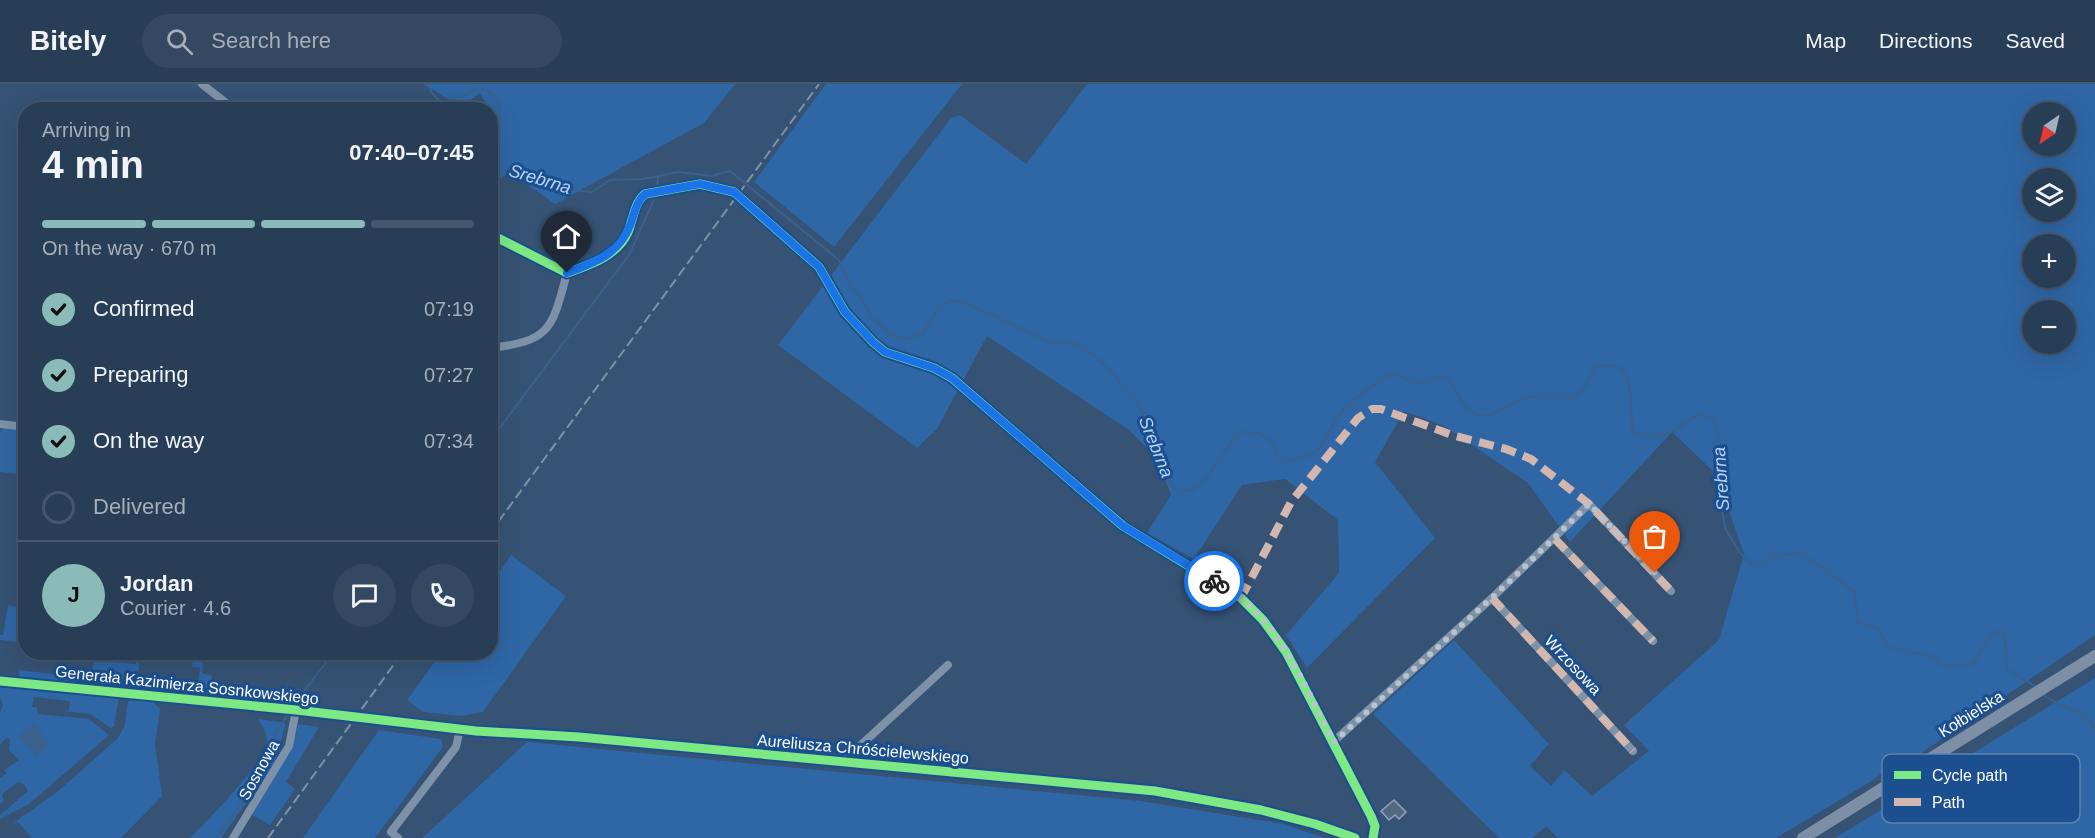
<!DOCTYPE html>
<meta charset="utf-8">
<style>
body{margin:0;font-family:Helvetica,sans-serif;background:#344961;color:#f1f3f6;height:100vh;display:flex;flex-direction:column;font-size:22px;white-space:nowrap}
*{box-sizing:border-box;margin:0}
p{font-size:20px;color:#a5aeba}
.icon{flex:none;width:33px;height:33px;fill:none;stroke:currentColor;stroke-width:2;stroke-linecap:round;stroke-linejoin:round}
.map{position:relative;flex:1;overflow:hidden}
.sheet{position:absolute;left:18px;top:18px;width:480px;height:558px;display:flex;flex-direction:column;background:#283e57;border-radius:24px;box-shadow:0 6px 24px #0002,0 0 0 2px #44576d}
.sheet>*{flex:none}
.needle{width:39px;rotate:214deg}
.buttons{position:absolute;left:2022px;top:18px;display:grid;gap:12px}
.buttons a{display:grid;place-items:center;width:54px;height:54px;border-radius:50%;background:#283e57;box-shadow:0 6px 24px #0002,0 0 0 2px #44576d;font-size:30px}
.pin{position:absolute;display:grid;place-items:center;width:51px;height:51px;color:#fff;margin:-62px -26px;border-radius:50% 50% 50% 0;rotate:-45deg;box-shadow:0 0 6px #0007}
.pin .icon{rotate:45deg}
.courier{position:absolute;display:grid;place-items:center;width:60px;height:60px;margin:-30px;border:4px solid #1a73e8;border-radius:50%;background:#fff;color:#222;box-shadow:0 2px 8px #0007}
.overview em{font-style:normal;font-weight:700}
.overview div{display:flex;flex-direction:column-reverse}
.overview{display:flex;align-items:center;justify-content:space-between;height:102px;padding:0 24px}
h1{font-size:39px;font-weight:700;line-height:45px}
.bar{display:grid;grid-template-columns:repeat(4,1fr);gap:9px 6px;align-content:center;height:72px;padding:0 24px}
.bar i{height:8px;border-radius:4px;background:#44576d}
.bar .current{background:#8bbbb9}
.bar p{grid-column:span 4}
.line{display:flex;align-items:center;gap:15px;padding:0 24px;border-top:2px solid #44576d}
.line div{flex:1}
.round{display:grid;place-items:center;flex:none;width:63px;height:63px;border-radius:32px;background:#344961}
ol{padding:0 24px;list-style:none}
li{display:flex;align-items:center;gap:18px;height:66px}
li p{margin-inline-start:auto}
li .icon{padding:6px;border-radius:50%;background:#8bbbb9;color:#111;stroke-width:4}
li:last-child{color:#a5aeba}
li i{width:33px;height:33px;border:3px solid #44576d;border-radius:50%}
header{display:flex;align-items:center;gap:36px;box-sizing:border-box;height:84px;padding:0 30px;background:#283e57;border-bottom:2px solid #44576d}
header strong{font-size:28px}
nav{display:flex;gap:33px;margin-inline-start:auto;font-size:21px}
.search{width:420px;height:54px;background:#344961;display:flex;align-items:center;gap:15px;box-sizing:border-box;padding:0 21px;border-radius:33px;color:#a5aeba;font-size:22px}
.map>svg:first-child{display:block}
</style>
<header>
<strong>Bitely</strong>
<div class="search"><svg class="icon" aria-label="search" viewBox="0 0 24 24"><circle cx="10" cy="10" r="6"/><path d="M15 15l6 6"/></svg>Search here</div>
<nav><a>Map</a><a>Directions</a><a>Saved</a></nav>
</header>
<div class="map">
<svg width="2095" height="754" viewBox="0 0 2095 754">
<rect width="100%" height="100%" fill="#365274"/>
<g fill="#2f66a5" fill-rule="evenodd">
<polygon points="423,0 735,0 704,39 555,120 511,89 491,97 491,38 494,33 480,9 461,23"/>
<polygon points="826,0 962,0 834,163 754,98"/>
<path d="M1087 0H2095V551L1908 678 1889 684 1870 698 1776 754H1558L1546 742 1533 754H1499L1373 630 1454 556 1549 660 1530 682 1551 702 1564 686 1592 712 1649 667 1624 641 1719 556 1744 470 1716 390 1672 348 1570 458 1528 399 1444 342 1404 327 1375 378 1435 454 1307 584 1286 551 1339 489 1338 436 1285 395 1242 401 1194 475 1147 449 1171 411 1156 373 1129 346 987 252 937 345 917 364 778 261 951 34 960 31 1026 80ZM2032 28H2066V62H2032ZM2032 94H2066V128H2032ZM2032 160H2066V194H2032ZM2032 226H2066V260H2032Z"/>
<polygon points="5,343 25,344 25,391 0,388 0,348"/>
<polygon points="511,471 566,512 483,628 461,632 423,628 407,616 441,569 490,568 491,500"/>
<polygon points="8,521 19,523 16,558 0,556 0,551 3,551"/>
<polygon points="95,569 112,569 111,578 136,580 137,570 140,571 138,591 148,595 147,602 122,601 108,590 92,589"/>
<polygon points="194,569 204,569 202,589 212,592 210,610 156,605 154,589 157,602 198,606 200,584 192,583"/>
<polygon points="19,586 80,593 78,598 73,600 20,595"/>
<polygon points="2095,594 2095,754 1835,754"/>
<polygon points="0,601 119,613 114,642 111,644 90,630 64,627 69,626 70,617 34,613 32,623 37,623 38,630 89,635 109,651 29,720 0,735 0,731 28,707 24,700 18,698 2,710 4,717 0,720 0,694 7,689 4,686 19,676 9,666 10,654 6,654 0,661 0,628 3,621 0,614"/>
<polygon points="131,614 152,617 160,625 155,660 162,712 121,754 32,754 18,738 12,740 57,708 118,654 125,641 128,618"/>
<path d="M258 635 286 639 275 678 221 754H190C208 736 256 687 265 665 270 654 264 645 258 635Z"/>
<polygon points="298,640 319,643 286,698 295,705 270,741 252,731 292,664"/>
<polygon points="379,646 441,655 443,663 375,754 303,754"/>
<polygon points="527,658 1140,717 1284,740 1324,754 422,754"/>
</g>
<polygon fill="#3b618d" points="34,640 50,660 36,672 20,652"/>
<g fill="none" stroke-linecap="round" stroke-linejoin="round">
<g stroke="#3b618d" stroke-width="2">
<polyline points="429,0 431,8 441,19 461,13 476,5 487,6 493,11 498,18 501,41 490,59"/>
<path d="M490 76 494 81 511 89H523L573 106 592 108 610 96 643 95 677 88 712 92 730 87 839 176 850 202 863 216 871 233 893 252 909 255 923 249 937 226 944 219 952 216C982 223 1004 238 1032 250 1038 253 1046 257 1053 258 1061 259 1069 257 1076 260 1097 269 1132 309 1143 329 1157 354 1157 387 1178 408L1193 406 1207 393 1238 349C1249 345 1268 351 1274 362 1276 365 1276 368 1277 371L1287 378C1334 369 1319 350 1346 323 1358 311 1373 302 1387 292L1394 290 1418 299 1445 292C1455 299 1457 314 1466 323 1488 344 1507 319 1526 314 1540 310 1559 313 1574 313L1586 302 1594 284C1637 267 1631 323 1632 347 1663 362 1675 344 1701 329L1715 337 1722 374 1720 414 1725 444 1740 469 1752 481 1767 479 1769 471 1781 472 1800 468 1854 507 1858 538 1878 545 1888 563 1935 573 1943 582 1973 580 1990 552 1998 547 2005 549 2007 585 2036 603"/>
<polyline points="657,103 658,92"/>
<polyline points="490,357 629,171 656,111"/>
<path d="M2042 609C2059 626 2085 622 2095 646"/>
<polyline points="298,615 334,568"/>
<polyline points="217,754 274,673 274,651 287,632"/>
</g>
</g>
<polygon fill="#526984" stroke="#92a2b6" stroke-width="1.5" points="1394,716 1406,728 1399,735 1395,731 1389,736 1381,727"/>
<g fill="none" stroke-linecap="round" stroke-linejoin="round">
<polyline stroke="#546c89" stroke-width="9" stroke-dasharray="9 4.5" stroke-linecap="butt" points="336,630 364,634"/>
<g stroke="#7d92a8" stroke-width="8">
<polyline points="202,0 235,26"/>
<path d="M490 150 567 189C589 181 618 172 628 148 633 136 634 119 645 110L700 100 734 108 819 183 845 228 873 258 885 268 934 284 952 294 1123 442 1241 514 1263 536 1286 568 1371 732 1375 742 1373 754"/>
<path d="M490 264C552 257 552 244 567 189"/>
<polyline points="0,340 26,343"/>
<polyline points="1555,455 1653,557"/>
<polyline points="1492,514 1633,667"/>
<polyline points="1333,658 1492,514 1589,420 1671,507"/>
<polyline points="847,679 849,672 948,581"/>
<polyline points="233,754 289,662 296,626"/>
<polyline points="398,754 391,748 456,663 460,645"/>
</g>
<g stroke="#7d92a8" stroke-width="9">
<polyline points="0,597 336,630"/>
<polyline points="364,634 476,647 579,653 1155,707 1261,726 1315,740 1355,754"/>
</g>
<polyline stroke="#7d8ea7" stroke-width="12" points="1803,754 2095,572"/>
<g stroke="#7e92a7" stroke-width="2" stroke-dasharray="10 4.5" stroke-linecap="butt">
<polyline points="490,449 819,0"/>
<polyline points="268,754 403,568"/>
</g>
<g stroke="#d1b7ad" stroke-width="8" stroke-dasharray="15 8" stroke-linecap="butt">
<polyline points="1555,455 1653,557"/>
<polyline points="1241,514 1291,418 1358,334 1372,325 1381,325 1455,352 1506,365 1531,375 1589,420 1671,507"/>
<polyline points="1492,514 1633,667"/>
</g>
<defs>
<g id="cycleway">
<path d="M490 150 567 189C589 181 618 172 628 148 633 136 634 119 645 110L700 100 734 108 819 183 845 228 873 258 885 268 934 284 952 294 1123 442 1241 514 1263 536 1286 568 1371 732 1375 742 1373 754"/>
<polyline points="0,597 296,626 476,647 579,653 1155,707 1261,726 1315,740 1355,754"/>
</g>
</defs>
<use href="#cycleway" stroke="#1b4f8f" stroke-width="13"/>
<use href="#cycleway" stroke="#7ce984" stroke-width="9"/>
</g>
<g fill="none" stroke-linecap="round" stroke-linejoin="round">
<path stroke="#b9c2ce" stroke-width="6" stroke-dasharray="0 10.8" d="M1214 497C1223 503 1233 508 1241 514 1285 549 1308 610 1334 658L1508 499 1589 420 1655 489"/>
<path stroke="#1a73e8" stroke-width="8" d="M567 189C596 178 620 170 631 139 634 129 637 117 645 110L700 100 734 108 819 183 845 228 873 258 885 268 934 284 952 294 1123 442 1214 497"/>
</g>
<g text-anchor="middle" dominant-baseline="central" stroke-width="6" stroke-linejoin="round" paint-order="stroke">
<g font-size="16" fill="#fff" stroke="#1b4f8f">
<text transform="translate(1573 581) rotate(47)">Wrzosowa</text>
<text transform="translate(187 601) rotate(6)">Generała Kazimierza Sosnkowskiego</text>
<text transform="translate(1971 630) rotate(-32)">Kołbielska</text>
<text transform="translate(863 665) rotate(5)">Aureliusza Chróścielewskiego</text>
<text transform="translate(259 686) rotate(-61)">Sosnowa</text>
</g>
<g font-size="18" font-style="italic" fill="#b5d3f5" stroke="#1b4f8f">
<text transform="translate(540 95) rotate(17)">Srebrna</text>
<text transform="translate(1156 363) rotate(68)">Srebrna</text>
<text transform="translate(1721 395) rotate(-94)">Srebrna</text>
</g>
</g>
<rect x="1882" y="670" width="198" height="69" rx="9" fill="#1b4f8f" stroke="#5f84b1" stroke-width="1.5"/>
<rect x="1894" y="687" width="27" height="8" fill="#7ce984"/>
<rect x="1894" y="714" width="27" height="8" fill="#d1b7ad"/>
<g font-size="16" fill="#fff">
<text x="1932" y="697">Cycle path</text>
<text x="1932" y="724">Path</text>
</g>
</svg>
<div class="buttons">
<a><svg class="needle" viewBox="-14 -14 28 28"><path d="M0-13l5 13h-10z" fill="#e53935"/><path d="M0 13l5-13h-10z" fill="#a5aeba"/></svg></a>
<a><svg class="icon" aria-label="layers" viewBox="0 0 24 24"><path d="M12 4l9 5-9 5-9-5zM3 14l9 5 9-5"/></svg></a>
<a>+</a>
<a>−</a>
</div>
<div class="pin" style="left:1655px;top:489px;background:#ea580c"><svg class="icon" aria-label="bag" viewBox="0 0 24 24"><path d="M5 8h14l-1 12H6zM9 8a3 3 0 0 1 6 0"/></svg></div>
<div class="pin" style="left:567px;top:189px;background:#1f2937"><svg class="icon" aria-label="home" viewBox="0 0 24 24"><path d="M3 11l9-7 9 7M6 9v11h12V9"/></svg></div>
<div class="courier" style="left:1214px;top:497px"><svg class="icon" aria-label="bike" viewBox="0 0 24 24"><circle cx="6" cy="16" r="4"/><circle cx="18" cy="16" r="4"/><path d="M6 16l4-8h5l3 8M10 8l3 8H6M13 5h3"/></svg></div>
<section class="sheet">
<div class="overview"><div><h1>4 min</h1><p>Arriving in</p></div><em>07:40–07:45</em></div>
<div class="bar"><i class="current"></i><i class="current"></i><i class="current"></i><i></i><p>On the way · 670 m</p></div>
<ol>
<li><svg class="icon" aria-label="check" viewBox="0 0 24 24"><path d="M5 12l5 5 9-10"/></svg>Confirmed<p>07:19</p></li>
<li><svg class="icon" aria-label="check" viewBox="0 0 24 24"><path d="M5 12l5 5 9-10"/></svg>Preparing<p>07:27</p></li>
<li><svg class="icon" aria-label="check" viewBox="0 0 24 24"><path d="M5 12l5 5 9-10"/></svg>On the way<p>07:34</p></li>
<li><i></i>Delivered</li>
</ol>
<div class="line" style="height:108px"><b class="round" style="background:#8bbbb9;color:#111">J</b><div><b>Jordan</b><p>Courier · 4.6</p></div><a class="round"><svg class="icon" aria-label="chat" viewBox="0 0 24 24"><path d="M4 5h16v11H9l-5 4z"/></svg></a><a class="round"><svg class="icon" aria-label="phone" viewBox="0 0 24 24"><path d="M5 4h4l2 5-3 2q2 4 5 5l2-3 5 2v4C11 20 4 13 5 4z"/></svg></a></div>
</section>
</div>
